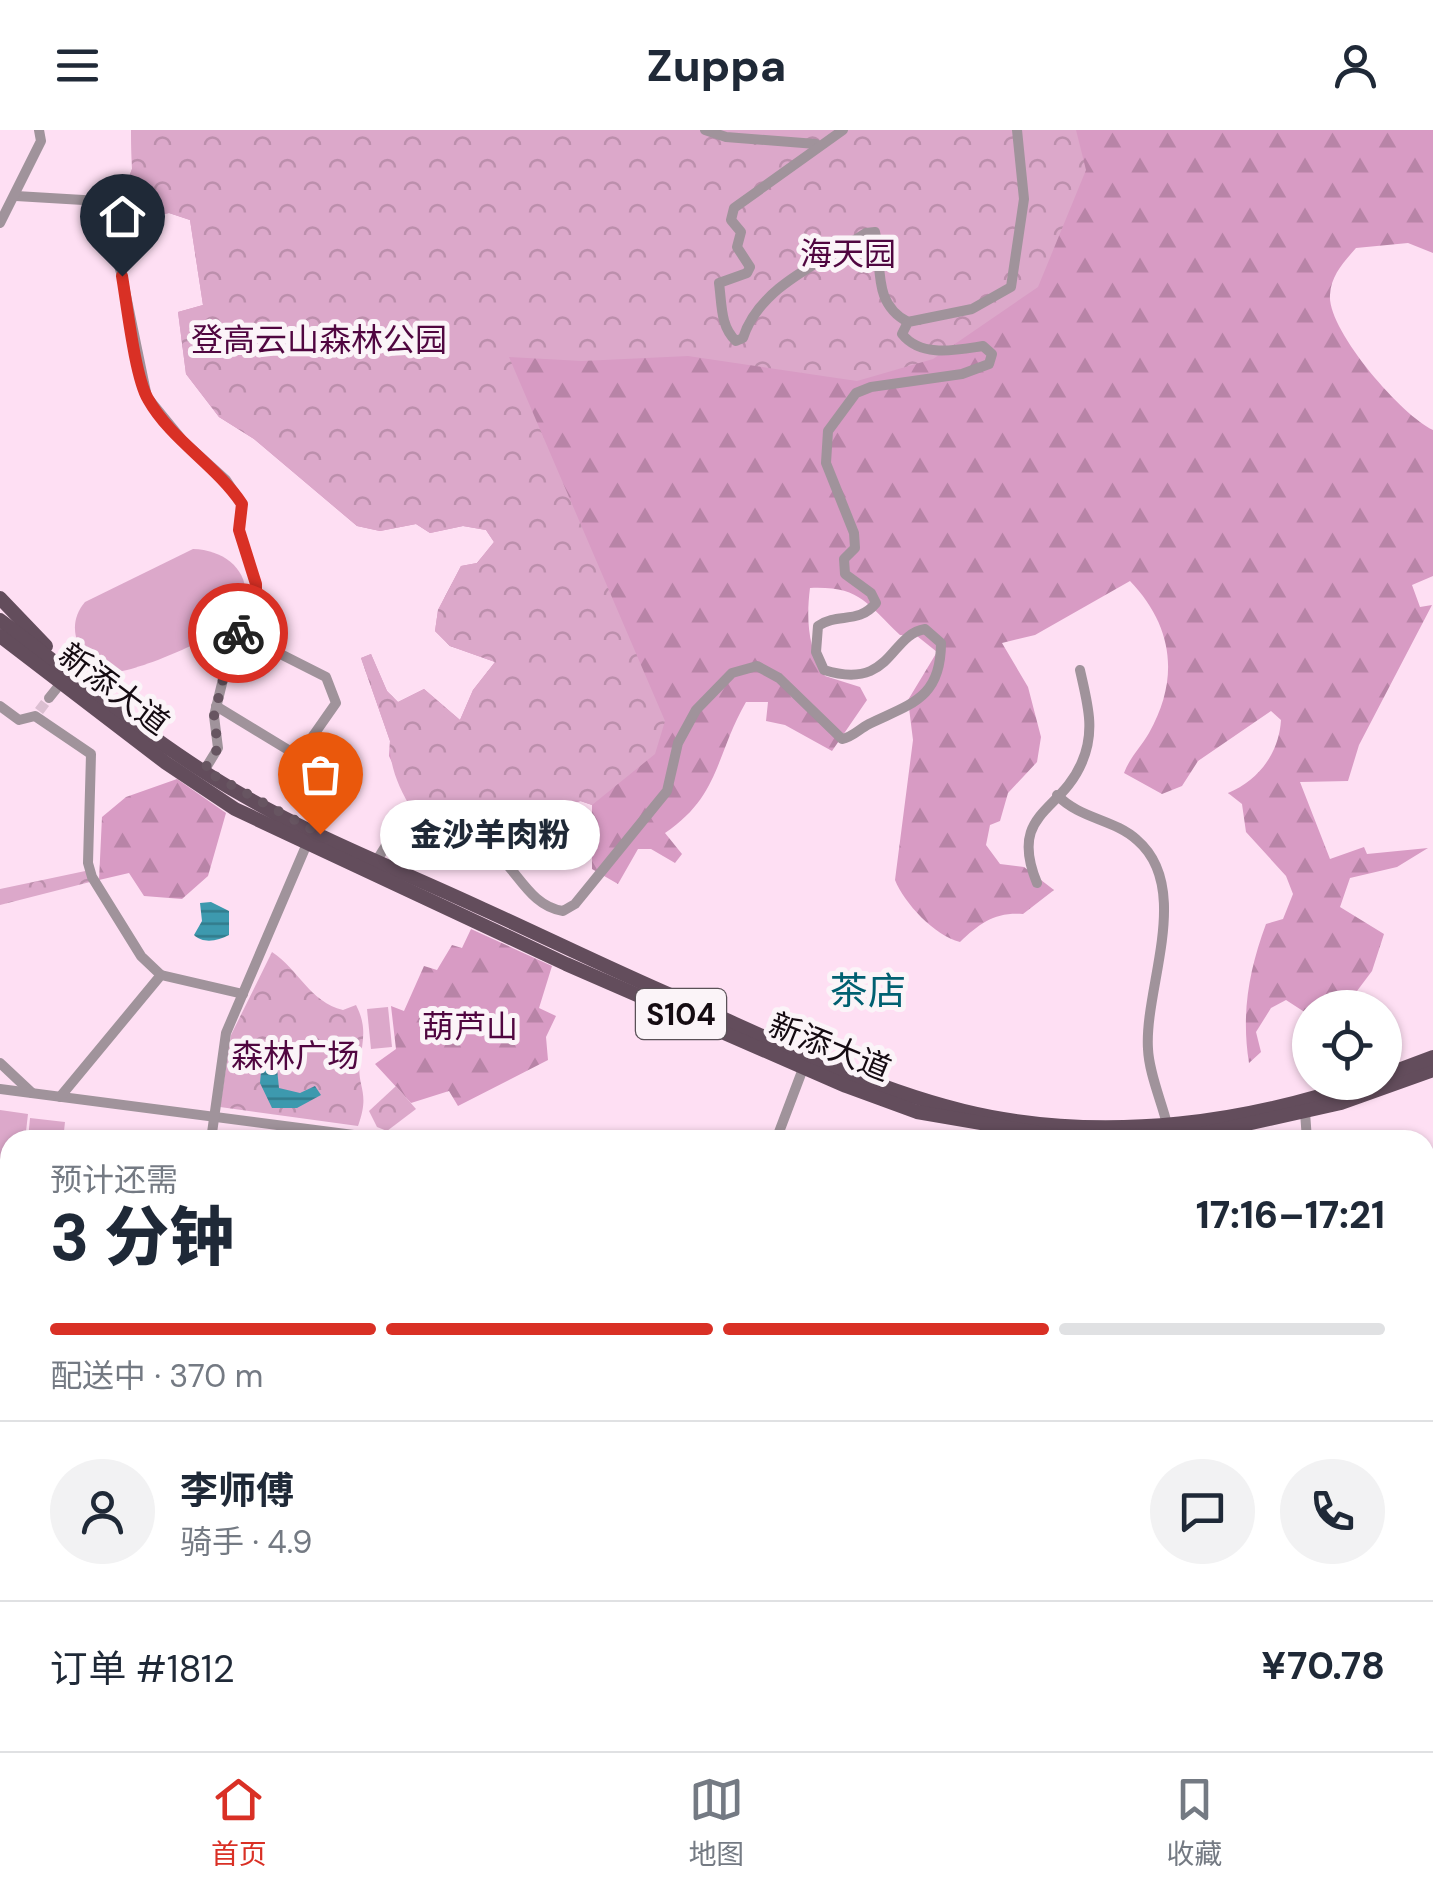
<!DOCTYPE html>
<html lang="zh">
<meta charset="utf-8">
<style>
body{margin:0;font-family:"DM Sans","Noto Sans SC",sans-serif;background:#f2f2f3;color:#1f2937;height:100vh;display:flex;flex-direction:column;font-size:38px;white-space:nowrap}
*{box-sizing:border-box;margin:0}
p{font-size:32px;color:#747a83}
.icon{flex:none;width:55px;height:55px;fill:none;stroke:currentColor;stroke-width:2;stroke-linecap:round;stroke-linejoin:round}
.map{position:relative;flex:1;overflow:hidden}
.drawer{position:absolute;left:0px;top:1000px;width:1435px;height:622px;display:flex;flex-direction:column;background:#fff;border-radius:30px 30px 0 0;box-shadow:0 2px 8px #0004}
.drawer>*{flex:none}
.fabs{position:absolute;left:1292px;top:860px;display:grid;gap:20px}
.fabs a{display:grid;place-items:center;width:110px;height:110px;border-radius:50%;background:#fff;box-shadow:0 2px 8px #0004;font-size:50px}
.pin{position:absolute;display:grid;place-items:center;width:85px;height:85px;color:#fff;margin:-102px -42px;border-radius:50% 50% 50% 0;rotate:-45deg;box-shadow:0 0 10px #0007}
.pin .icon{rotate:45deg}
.courier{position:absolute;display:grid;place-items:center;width:100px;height:100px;margin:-50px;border:8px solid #d93025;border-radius:50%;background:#fff;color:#222;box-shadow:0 2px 12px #0007}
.bubble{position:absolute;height:70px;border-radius:35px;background:#fff;box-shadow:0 2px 8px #0004;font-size:32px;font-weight:800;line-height:70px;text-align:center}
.overview em{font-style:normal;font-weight:800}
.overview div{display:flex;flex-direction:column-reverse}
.overview{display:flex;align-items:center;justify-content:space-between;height:170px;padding:0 50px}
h1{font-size:65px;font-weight:800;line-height:75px}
.bar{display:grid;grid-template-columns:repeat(4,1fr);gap:15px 10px;align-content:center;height:120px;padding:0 50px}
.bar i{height:12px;border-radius:8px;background:#e0e1e3}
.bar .active{background:#d93025}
.bar p{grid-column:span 4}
.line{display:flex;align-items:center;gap:25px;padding:0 50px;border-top:2px solid #e0e1e3}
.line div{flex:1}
.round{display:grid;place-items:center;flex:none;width:105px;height:105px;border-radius:52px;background:#f2f2f3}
header{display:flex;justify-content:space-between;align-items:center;height:130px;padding:0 50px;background:#fff;font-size:45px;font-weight:800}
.tabs{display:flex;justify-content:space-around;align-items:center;height:140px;border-top:2px solid #e0e1e3;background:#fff;font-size:28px;color:#747a83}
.tabs a{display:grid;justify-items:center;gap:5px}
.tabs .active{color:#d93025}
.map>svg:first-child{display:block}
</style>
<header><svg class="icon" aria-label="menu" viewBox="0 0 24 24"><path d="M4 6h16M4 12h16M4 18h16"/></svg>Zuppa<svg class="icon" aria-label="person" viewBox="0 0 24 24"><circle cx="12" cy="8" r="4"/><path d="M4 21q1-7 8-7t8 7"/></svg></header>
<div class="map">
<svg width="1433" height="1621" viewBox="0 0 1433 1621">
<defs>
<pattern id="forest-firs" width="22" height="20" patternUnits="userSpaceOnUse" patternTransform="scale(2.5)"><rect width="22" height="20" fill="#d89bc4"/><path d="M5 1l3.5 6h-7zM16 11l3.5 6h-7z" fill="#b884a7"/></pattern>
<pattern id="park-crowns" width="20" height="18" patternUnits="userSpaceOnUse" patternTransform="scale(2.5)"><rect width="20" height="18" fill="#dca8ca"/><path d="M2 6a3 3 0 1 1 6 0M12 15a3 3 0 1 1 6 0" fill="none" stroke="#bc8fac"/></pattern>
<pattern id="water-rules" width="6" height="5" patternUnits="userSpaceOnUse" patternTransform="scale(2.5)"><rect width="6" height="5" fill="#3d99ae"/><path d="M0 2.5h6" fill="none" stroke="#327b8c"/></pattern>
</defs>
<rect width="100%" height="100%" fill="#fedff3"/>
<g fill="url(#forest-firs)">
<path d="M131 0H1433V123L1408 113 1356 118C1344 132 1331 145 1330 165 1327 200 1402 286 1433 300V446L1412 455 1420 477 1432 475 1359 615 1348 651 1300 652 1330 729 1364 717 1367 724 1428 718 1397 737 1350 748 1340 777 1384 804 1372 841 1345 877 1310 878 1306 883 1286 870 1271 878 1256 902 1261 922 1249 933C1241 883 1249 840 1266 794L1283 789 1293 764 1286 746 1246 702 1242 674 1228 663C1259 650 1279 623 1281 590L1271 581 1198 631 1182 656 1162 664 1124 643C1130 627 1141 617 1149 603 1180 548 1173 496 1130 451L1035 505 1002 513 1028 557 1041 607 1037 632 1008 663 1000 691 990 695 986 715 1000 734 1024 737 1054 760 1023 784C995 782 980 793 960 812 935 806 904 773 895 750L913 610 908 570 937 522 917 506 900 505C866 473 860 456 810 458 806 490 808 518 825 546L860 557 867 570 832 621 785 595 766 591 768 572H746C715 626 720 666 665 703L682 724 675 733 651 719H638L618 754 592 739V675L581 671 546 681 538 696 544 706 530 717 496 698 483 702 478 720 448 717 419 689 389 626 390 611 361 528 371 524 387 561 398 572 424 559 460 590 473 560 495 532 450 516 435 501 438 480 461 436 477 433 494 412 486 400 463 396 430 403 416 394 380 401 357 396 254 309 219 287 186 244 178 182 203 175 190 90 169 83 136 90 123 63 132 39Z"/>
<polygon points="177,649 226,683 208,746 182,769 144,766 129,743 99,750 102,687 126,667"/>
<polygon points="471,799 552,836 539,878 556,886 546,907 548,930 458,976 449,961 411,973 375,934 396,919 391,876 404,881 424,836 437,840 452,815 462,818"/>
<polygon points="0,1596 10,1603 10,1612 139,1613 131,1621 0,1621"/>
</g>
<g fill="url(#park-crowns)">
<path d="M131 0H1076L1086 40 1038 157 933 229 857 251 688 226 582 231 509 227 665 591 655 624 592 675 580 671 546 680 538 696 544 706 530 717 496 698 483 702 478 720C469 719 454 720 446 715 417 698 387 645 390 611L361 528 371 524 387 561 398 572 424 559 460 590 473 560 495 532 450 516 435 501 438 480 461 436 477 433 494 412 486 400 463 396 430 403 416 394 380 401 357 396 254 309 219 287 186 244 178 182 203 175 190 90 169 83 136 90 123 63 132 39Z"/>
<polygon points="90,740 94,751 0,775 0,759"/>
<path d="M272 822C299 840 310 872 343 880L356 875C367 896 363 910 360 931 356 957 371 961 358 996L220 977 231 905Z"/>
<polygon points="396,956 416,979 387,1001 377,997 369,981"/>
</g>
<g fill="#dca8ca">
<path d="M193 419C233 420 261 453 236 491 217 506 129 547 106 542 94 539 84 527 79 516 72 500 74 485 85 472Z"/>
<polygon points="388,877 392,917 371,919 367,879"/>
<polygon points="0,980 28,984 25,1010 10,1010 10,1085 0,1083"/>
<polygon points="30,988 65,992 63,1010 28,1010"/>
</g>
<g fill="url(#water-rules)">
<path d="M211 772 229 781V805C218 811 203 814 194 805L202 791 200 773Z"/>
<polygon points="276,929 279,958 300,963 315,956 321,965 297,978 272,978 260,953 262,931"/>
</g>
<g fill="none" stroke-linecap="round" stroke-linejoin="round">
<polyline stroke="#dbbfd1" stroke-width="10" stroke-dasharray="10 5" stroke-linecap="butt" points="39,581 49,568"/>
<g stroke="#a0939b" stroke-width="10">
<polyline points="705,0 726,7 816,14"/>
<path d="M843 0 734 78 731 90 741 102 737 117 750 137 747 143 719 153C722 174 720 196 736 211L743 208C760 155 823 132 866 103L875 102C883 134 871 173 908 192"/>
<polyline points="16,66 100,71 122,146 147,267 183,311 226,350 242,374 239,400 256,454 257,492 227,513 228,529 214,586 218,618 204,641"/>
<polyline points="0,93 41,11 39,0"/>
<polyline points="49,568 61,553"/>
<polyline points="0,576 19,590 35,586 91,624 88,733 92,747 141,826 161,845"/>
<polyline points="216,576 290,621 308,613 336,573 326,547 239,503"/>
<path d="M1057 665C1080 689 1114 689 1137 710 1193 758 1144 858 1148 919 1149 943 1161 970 1167 994"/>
<path d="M377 730 410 677 417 675C429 687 442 704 457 711 472 718 487 715 500 727 520 746 533 777 563 781L575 774 667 661 678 613 696 580 732 543 757 536 779 548 842 609C853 607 859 599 869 594 910 574 941 569 941 513L925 499C889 505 892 561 824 540L816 522 818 496C838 482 858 495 876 473L871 463 845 444 844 429 855 418 854 403 826 333 828 301 856 263 871 257 962 244 989 234 992 224 983 216C956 220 921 228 902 204L908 192 972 179 1011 157 1024 69 1017 0"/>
<path d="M1037 753C1008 682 1061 683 1082 632 1096 600 1087 572 1080 540"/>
<polyline points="0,933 32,963"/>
<polyline points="0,959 392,1010"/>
<polyline points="60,967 161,845 243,864"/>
<polyline points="1305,982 1307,1010"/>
<polyline points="211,1010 226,903 309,709"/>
<polyline points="776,1010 804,936"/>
<polyline points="1425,1067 1433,1064"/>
<polyline points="0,1305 10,1289"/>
<polyline points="0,1514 10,1523"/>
<polyline points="0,1557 10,1562"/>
<polyline points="969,1612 977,1621"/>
<polyline points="600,1621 607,1612"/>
<polyline points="902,1621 905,1612"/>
<polyline points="1322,1621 1329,1612"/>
</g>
<g stroke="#634d5c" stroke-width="14">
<polyline points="0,468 46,516"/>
<path d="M0 490C80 550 157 617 244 666 320 710 404 742 483 779 547 808 610 839 675 867 773 910 886 967 991 987 1115 1010 1245 993 1363 952"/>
<polyline points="0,506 166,633 235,679 566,834 846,956 917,982 1062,1007 1202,1004 1341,973 1433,940"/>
<polyline points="1385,945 1433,927"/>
</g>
</g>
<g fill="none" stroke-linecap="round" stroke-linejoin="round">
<polyline stroke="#675561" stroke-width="10" stroke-dasharray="0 18" points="238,503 226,513 228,529 214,586 218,618 204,640 320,704"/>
<path stroke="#d93025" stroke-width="12" d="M122 146C127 175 135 247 148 269 171 310 216 335 242 374L239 400 256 454V492L238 503"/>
</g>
<g text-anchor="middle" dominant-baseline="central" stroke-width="10" stroke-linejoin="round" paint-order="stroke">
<rect fill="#fbf4f8" stroke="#5a5157" stroke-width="2.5" x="636" y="859" width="90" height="50" rx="8"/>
<g font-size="30" font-weight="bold" fill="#150b12">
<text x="681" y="884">S104</text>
</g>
<g font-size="32" fill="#500640" stroke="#fbf4f8">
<text x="848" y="124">海天园</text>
<text x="319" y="210">登高云山森林公园</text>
<text x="470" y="897">葫芦山</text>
<text x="295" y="926">森林广场</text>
</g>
<g font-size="32" fill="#150b12" stroke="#fbf4f8">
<text transform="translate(114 559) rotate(37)">新添大道</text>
<text transform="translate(830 917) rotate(22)">新添大道</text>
</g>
<g font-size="38" fill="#006071" stroke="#fbf4f8">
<text x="868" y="861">茶店</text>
</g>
</g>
</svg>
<div class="fabs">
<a><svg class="icon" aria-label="locate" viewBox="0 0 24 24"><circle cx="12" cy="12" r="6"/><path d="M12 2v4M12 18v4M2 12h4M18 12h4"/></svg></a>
</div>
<div class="pin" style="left:320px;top:704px;background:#ea580c"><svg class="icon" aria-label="bag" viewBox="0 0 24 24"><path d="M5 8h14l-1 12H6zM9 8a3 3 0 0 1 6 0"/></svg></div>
<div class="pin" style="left:122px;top:146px;background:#1f2937"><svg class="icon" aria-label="home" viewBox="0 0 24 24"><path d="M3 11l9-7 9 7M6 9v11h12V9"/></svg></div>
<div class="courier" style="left:238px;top:503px"><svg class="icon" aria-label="bike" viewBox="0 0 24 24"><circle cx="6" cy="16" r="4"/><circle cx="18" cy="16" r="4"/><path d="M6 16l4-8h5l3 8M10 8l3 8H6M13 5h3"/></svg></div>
<div class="bubble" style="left:380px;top:670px;width:220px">金沙羊肉粉</div>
<section class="drawer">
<div class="overview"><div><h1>3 分钟</h1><p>预计还需</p></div><em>17:16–17:21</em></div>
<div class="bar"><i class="active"></i><i class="active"></i><i class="active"></i><i></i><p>配送中 · 370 m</p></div>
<div class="line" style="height:180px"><a class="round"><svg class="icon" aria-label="person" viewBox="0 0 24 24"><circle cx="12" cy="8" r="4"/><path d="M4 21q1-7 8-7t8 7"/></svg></a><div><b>李师傅</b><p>骑手 · 4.9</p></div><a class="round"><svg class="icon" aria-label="chat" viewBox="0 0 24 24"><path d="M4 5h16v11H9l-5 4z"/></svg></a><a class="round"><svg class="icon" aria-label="phone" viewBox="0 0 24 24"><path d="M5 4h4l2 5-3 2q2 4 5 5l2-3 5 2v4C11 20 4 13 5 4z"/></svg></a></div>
<div class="line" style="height:130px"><div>订单 #1812</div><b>¥70.78</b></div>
</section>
</div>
<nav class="tabs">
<a class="active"><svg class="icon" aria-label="home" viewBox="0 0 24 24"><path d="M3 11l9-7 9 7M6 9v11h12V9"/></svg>首页</a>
<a><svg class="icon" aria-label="map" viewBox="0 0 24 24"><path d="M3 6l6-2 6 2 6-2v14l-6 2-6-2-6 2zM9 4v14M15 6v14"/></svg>地图</a>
<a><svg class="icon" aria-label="saved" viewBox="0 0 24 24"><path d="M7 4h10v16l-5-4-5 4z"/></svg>收藏</a>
</nav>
